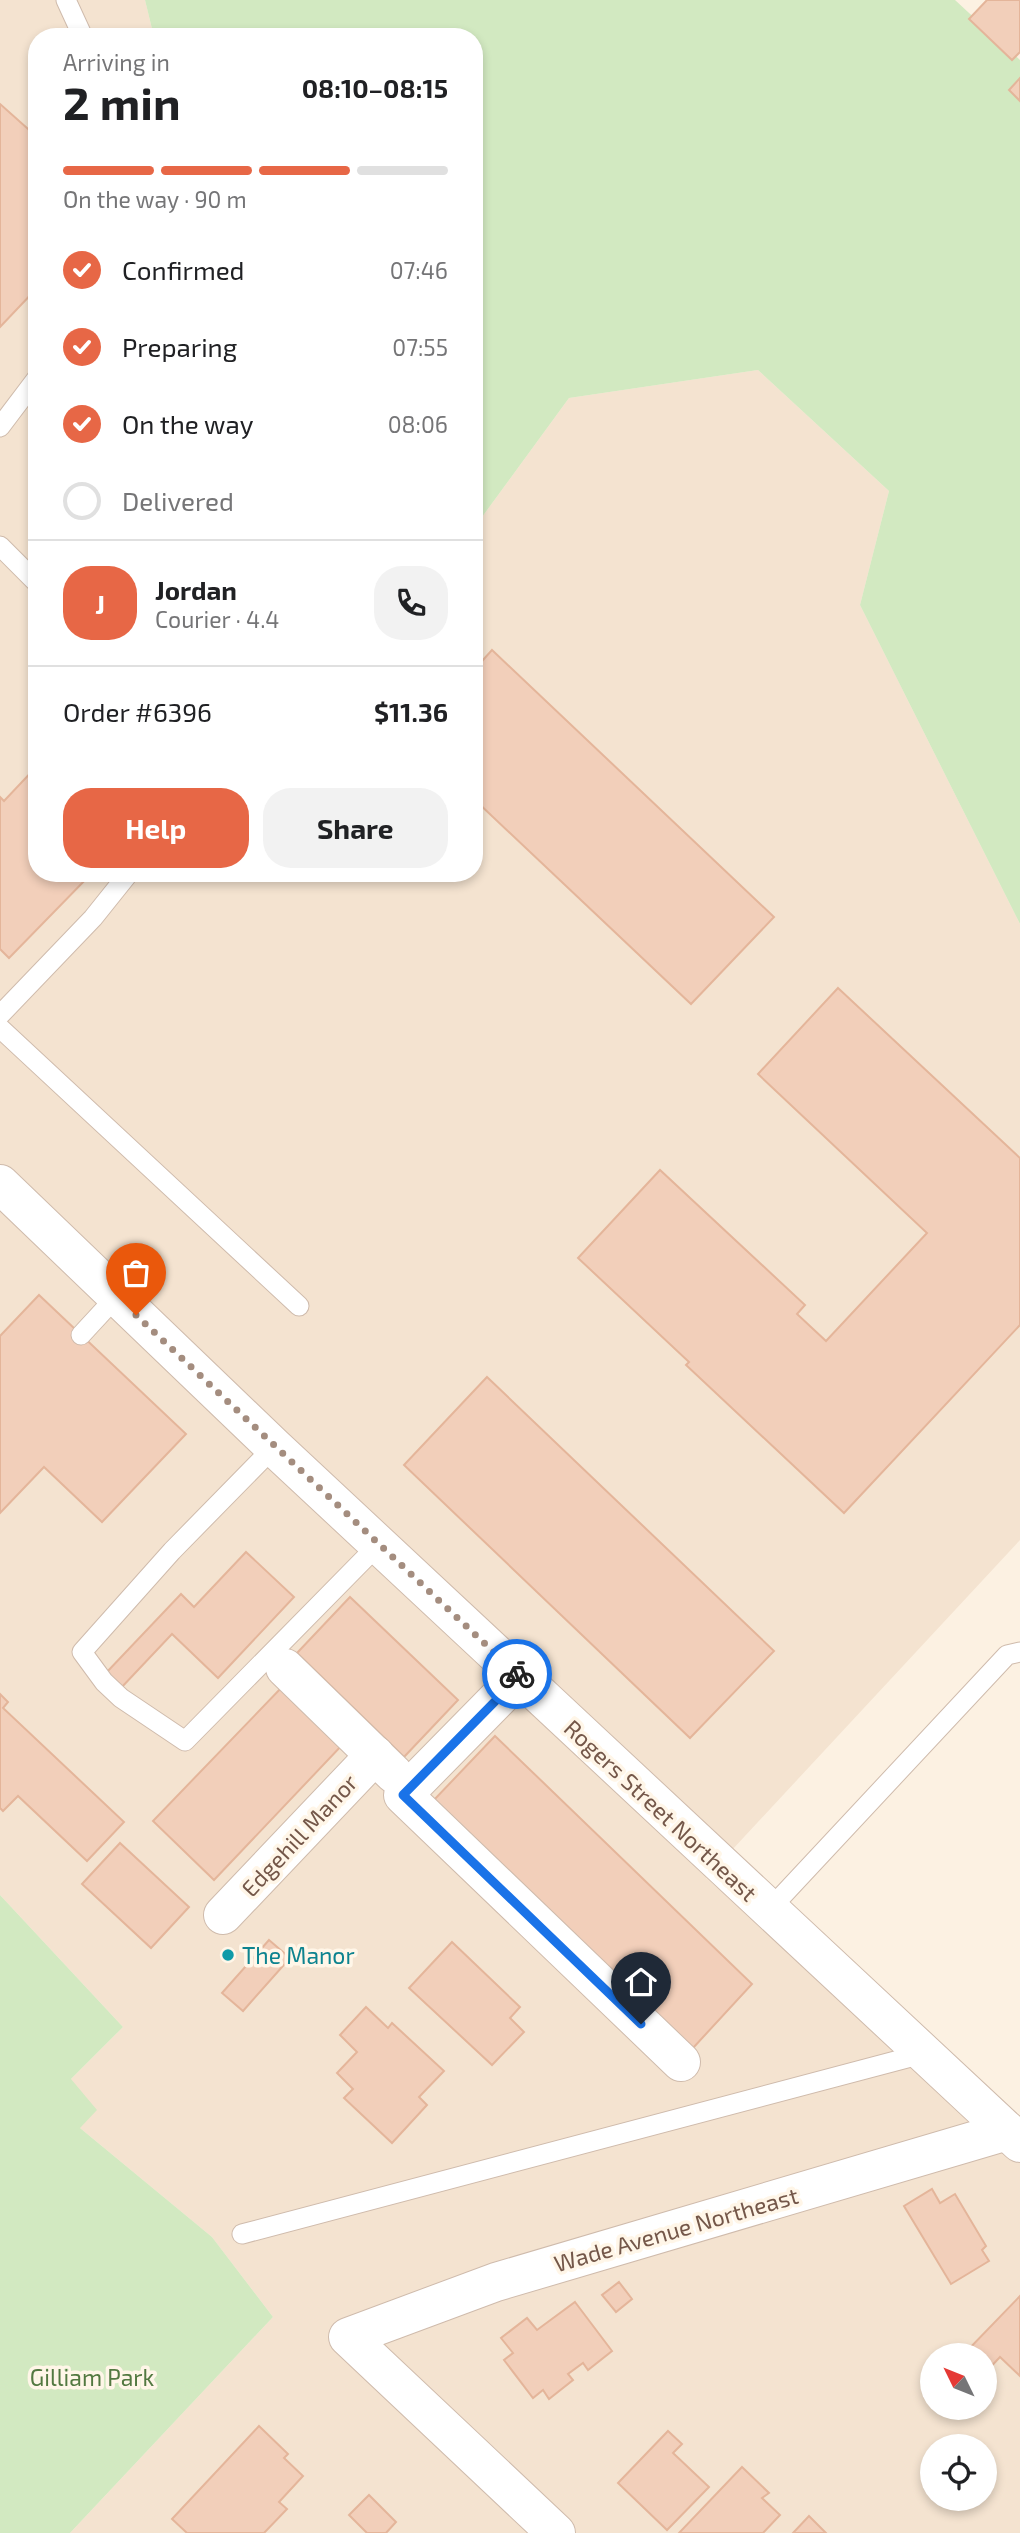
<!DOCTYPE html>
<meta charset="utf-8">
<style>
body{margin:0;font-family:"Exo 2",sans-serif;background:#f2f2f2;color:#202124;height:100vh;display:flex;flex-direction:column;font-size:26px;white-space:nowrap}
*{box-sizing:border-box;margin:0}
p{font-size:23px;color:#757577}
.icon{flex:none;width:38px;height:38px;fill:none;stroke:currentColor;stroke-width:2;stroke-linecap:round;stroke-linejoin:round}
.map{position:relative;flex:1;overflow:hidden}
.drawer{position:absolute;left:28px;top:28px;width:455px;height:854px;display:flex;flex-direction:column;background:#fff;border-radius:28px;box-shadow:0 4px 10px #0003}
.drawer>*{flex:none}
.needle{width:46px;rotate:313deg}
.controls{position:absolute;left:920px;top:2343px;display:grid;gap:14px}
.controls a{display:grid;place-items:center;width:77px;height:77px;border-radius:50%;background:#fff;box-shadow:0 4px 10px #0003;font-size:35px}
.pin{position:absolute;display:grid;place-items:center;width:60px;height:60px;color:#fff;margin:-72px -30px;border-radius:50% 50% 50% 0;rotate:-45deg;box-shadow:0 0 7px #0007}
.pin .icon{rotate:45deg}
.courier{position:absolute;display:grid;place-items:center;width:70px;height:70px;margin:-35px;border:5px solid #1a73e8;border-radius:50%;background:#fff;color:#222;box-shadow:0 2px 9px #0007}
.head em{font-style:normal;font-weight:700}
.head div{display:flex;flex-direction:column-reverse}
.head{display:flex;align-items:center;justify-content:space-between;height:119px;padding:0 35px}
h1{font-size:46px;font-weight:700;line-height:52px}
.bar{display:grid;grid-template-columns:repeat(4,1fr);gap:10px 7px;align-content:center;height:84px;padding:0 35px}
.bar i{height:9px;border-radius:5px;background:#e0e0e0}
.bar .active{background:#e76746}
.bar p{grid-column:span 4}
.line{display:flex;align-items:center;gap:18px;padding:0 35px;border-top:2px solid #e0e0e0}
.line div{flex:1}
.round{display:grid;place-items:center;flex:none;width:74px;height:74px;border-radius:28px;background:#f2f2f2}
ol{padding:0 35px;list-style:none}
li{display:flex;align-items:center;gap:21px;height:77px}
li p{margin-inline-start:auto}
li .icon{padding:7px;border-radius:50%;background:#e76746;color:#fff;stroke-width:4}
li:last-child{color:#757577}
li i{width:38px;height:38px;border:4px solid #e0e0e0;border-radius:50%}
.cta{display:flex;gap:14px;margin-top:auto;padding:14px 35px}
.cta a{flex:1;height:80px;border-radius:28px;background:#e76746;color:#fff;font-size:28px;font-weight:700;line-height:80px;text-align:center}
.cta a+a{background:#f2f2f2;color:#202124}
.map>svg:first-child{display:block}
</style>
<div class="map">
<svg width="1020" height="2533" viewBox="0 0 1020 2533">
<rect width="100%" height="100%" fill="#fcf1e2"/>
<path fill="#f4e3d0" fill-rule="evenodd" d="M0 0H145L154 37H37V873H474V528L569 398 758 370 889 491 860 605 1020 924V1540L706 1878 1020 2150V2533H70L273 2317 212 2237 80 2128 71 2079 123 2027 0 1895ZM933 2356H985V2408H933ZM933 2446H985V2499H933Z"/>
<g fill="#d2e9c1">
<polygon points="145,0 955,0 1020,60 1020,924 860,605 889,491 758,370 569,398 474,528 474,37 154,37"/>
<polygon points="0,1895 123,2027 71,2079 97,2110 80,2128 212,2237 273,2317 70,2533 0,2533"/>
</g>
<g fill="#f2cfba" stroke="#e4b59a" stroke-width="2">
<polygon points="987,0 1020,0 1020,52 1012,60 969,19"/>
<polygon points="1020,78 1020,101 1009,90"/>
<polygon points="0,104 37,137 37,288 0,327"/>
<polygon points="492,650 774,917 691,1004 474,799 474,670"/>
<polygon points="37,766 37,873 92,873 9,958 0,949 0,797 4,801"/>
<polygon points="838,988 1020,1158 1020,1325 844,1513 686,1365 689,1362 578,1258 660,1170 805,1305 797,1314 826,1341 927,1233 758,1074"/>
<polygon points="39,1295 186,1434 102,1522 44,1467 0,1513 0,1336"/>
<polygon points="487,1377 774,1651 690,1738 404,1465"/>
<polygon points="246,1552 294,1597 218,1678 172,1634 120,1689 105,1674 181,1594 194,1607"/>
<polygon points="350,1597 458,1700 404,1757 297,1653"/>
<polygon points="284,1685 344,1743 214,1880 153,1821"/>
<polygon points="0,1694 8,1702 3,1708 124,1822 87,1861 18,1796 3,1811 0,1808"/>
<polygon points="495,1736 752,1984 693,2048 433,1801"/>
<polygon points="120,1843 189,1907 151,1948 82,1884"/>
<polygon points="269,1940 290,1958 243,2011 222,1993"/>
<polygon points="452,1942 520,2007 510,2018 524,2032 492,2065 409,1988"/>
<polygon points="366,2007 388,2028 392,2023 444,2071 419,2097 427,2105 392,2143 344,2098 353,2089 337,2073 357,2052 340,2035"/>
<polygon points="932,2189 940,2203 955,2194 986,2246 982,2250 989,2261 951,2284 904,2206"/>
<polygon points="619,2282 632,2299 616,2312 602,2295"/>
<polygon points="1020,2296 1020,2376 1000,2357 985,2373 985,2356 964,2354"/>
<polygon points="575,2302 612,2351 588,2370 583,2363 568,2374 573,2380 549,2399 543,2390 533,2398 504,2360 513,2353 501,2338 527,2318 537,2330"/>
<polygon points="259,2426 288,2454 284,2458 303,2476 279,2502 287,2509 264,2533 187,2533 172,2519"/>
<polygon points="668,2431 682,2444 673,2453 709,2487 667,2530 618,2483"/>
<polygon points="742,2467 769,2493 762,2498 780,2515 763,2533 679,2533"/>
<polygon points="369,2495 396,2522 386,2533 367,2533 349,2515"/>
<polygon points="809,2516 826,2533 793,2533"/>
</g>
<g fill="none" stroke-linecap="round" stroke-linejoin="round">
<defs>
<g id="lane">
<polyline points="66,0 83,37"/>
<polyline points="0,427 37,378"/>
<polyline points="0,546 37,583"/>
<polyline points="0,1015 93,918 129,873"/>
<polyline points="0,1028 299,1306"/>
<polyline points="81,1335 117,1296"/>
<polyline points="274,1447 172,1551 82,1652 104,1682 121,1698 185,1741 380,1543"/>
<polyline points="768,1911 1007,1655 1020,1652"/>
<polyline points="242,2234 922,2054"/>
</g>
<g id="street">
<polyline points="0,1184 274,1447 1020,2143"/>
<polyline points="285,1668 394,1774"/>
<polyline points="520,1676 403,1795 681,2062"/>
<polyline points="223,1915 375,1755"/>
<polyline points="556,2533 348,2337 496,2282 1007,2131"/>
</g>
</defs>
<use href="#lane" stroke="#cfbbac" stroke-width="21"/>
<use href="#street" stroke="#cfbbac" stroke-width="40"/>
<use href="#lane" stroke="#fff" stroke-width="19"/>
<use href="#street" stroke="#fff" stroke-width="38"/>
</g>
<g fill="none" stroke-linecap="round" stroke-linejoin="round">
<polyline stroke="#a48d7f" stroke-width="7" stroke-dasharray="0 12.6" points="136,1315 517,1674"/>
<polyline stroke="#1a73e8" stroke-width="9" points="517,1674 520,1676 403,1795 641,2024"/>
</g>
<circle fill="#0f9aa8" stroke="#fff6e8" stroke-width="2.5" cx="228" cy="1955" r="7"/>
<g text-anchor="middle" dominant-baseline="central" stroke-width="7" stroke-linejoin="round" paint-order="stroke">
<g font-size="23" fill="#745749" stroke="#fff6e8">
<text transform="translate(661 1810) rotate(43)">Rogers Street Northeast</text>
<text transform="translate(299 1835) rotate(-47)">Edgehill Manor</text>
<text transform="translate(676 2229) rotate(-16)">Wade Avenue Northeast</text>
</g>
<g font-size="23" fill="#0d838f" stroke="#fff6e8" text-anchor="start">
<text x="242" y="1955">The Manor</text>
</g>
<g font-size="23" fill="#537941" stroke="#fff6e8">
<text x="92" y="2377">Gilliam Park</text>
</g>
</g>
</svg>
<div class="controls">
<a><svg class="needle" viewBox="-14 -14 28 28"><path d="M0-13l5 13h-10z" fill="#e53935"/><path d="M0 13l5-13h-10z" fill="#757577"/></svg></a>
<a><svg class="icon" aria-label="locate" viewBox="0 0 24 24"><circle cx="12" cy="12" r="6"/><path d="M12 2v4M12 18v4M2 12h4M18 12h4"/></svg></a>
</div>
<div class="pin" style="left:136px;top:1315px;background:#ea580c"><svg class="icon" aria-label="bag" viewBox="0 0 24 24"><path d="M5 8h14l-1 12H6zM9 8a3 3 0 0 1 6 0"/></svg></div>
<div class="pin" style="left:641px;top:2024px;background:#1f2937"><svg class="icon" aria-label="home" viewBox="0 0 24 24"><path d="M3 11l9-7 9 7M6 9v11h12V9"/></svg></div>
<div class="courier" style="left:517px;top:1674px"><svg class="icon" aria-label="bike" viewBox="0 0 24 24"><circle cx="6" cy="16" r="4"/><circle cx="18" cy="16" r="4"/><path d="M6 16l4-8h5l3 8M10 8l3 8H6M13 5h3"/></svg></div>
<section class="drawer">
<div class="head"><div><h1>2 min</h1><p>Arriving in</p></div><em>08:10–08:15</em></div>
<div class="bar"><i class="active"></i><i class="active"></i><i class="active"></i><i></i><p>On the way · 90 m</p></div>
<ol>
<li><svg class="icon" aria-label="check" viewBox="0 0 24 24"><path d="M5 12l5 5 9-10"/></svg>Confirmed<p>07:46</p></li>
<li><svg class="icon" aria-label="check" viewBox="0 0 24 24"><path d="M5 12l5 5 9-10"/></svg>Preparing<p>07:55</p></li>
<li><svg class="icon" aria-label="check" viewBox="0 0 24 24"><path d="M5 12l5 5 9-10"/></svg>On the way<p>08:06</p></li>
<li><i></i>Delivered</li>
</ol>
<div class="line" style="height:126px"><b class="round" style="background:#e76746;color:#fff">J</b><div><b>Jordan</b><p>Courier · 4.4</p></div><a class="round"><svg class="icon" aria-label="phone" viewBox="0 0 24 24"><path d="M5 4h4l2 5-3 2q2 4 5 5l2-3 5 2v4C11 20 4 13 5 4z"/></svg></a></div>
<div class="line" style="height:91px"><div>Order #6396</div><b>$11.36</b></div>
<div class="cta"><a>Help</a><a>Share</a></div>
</section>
</div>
